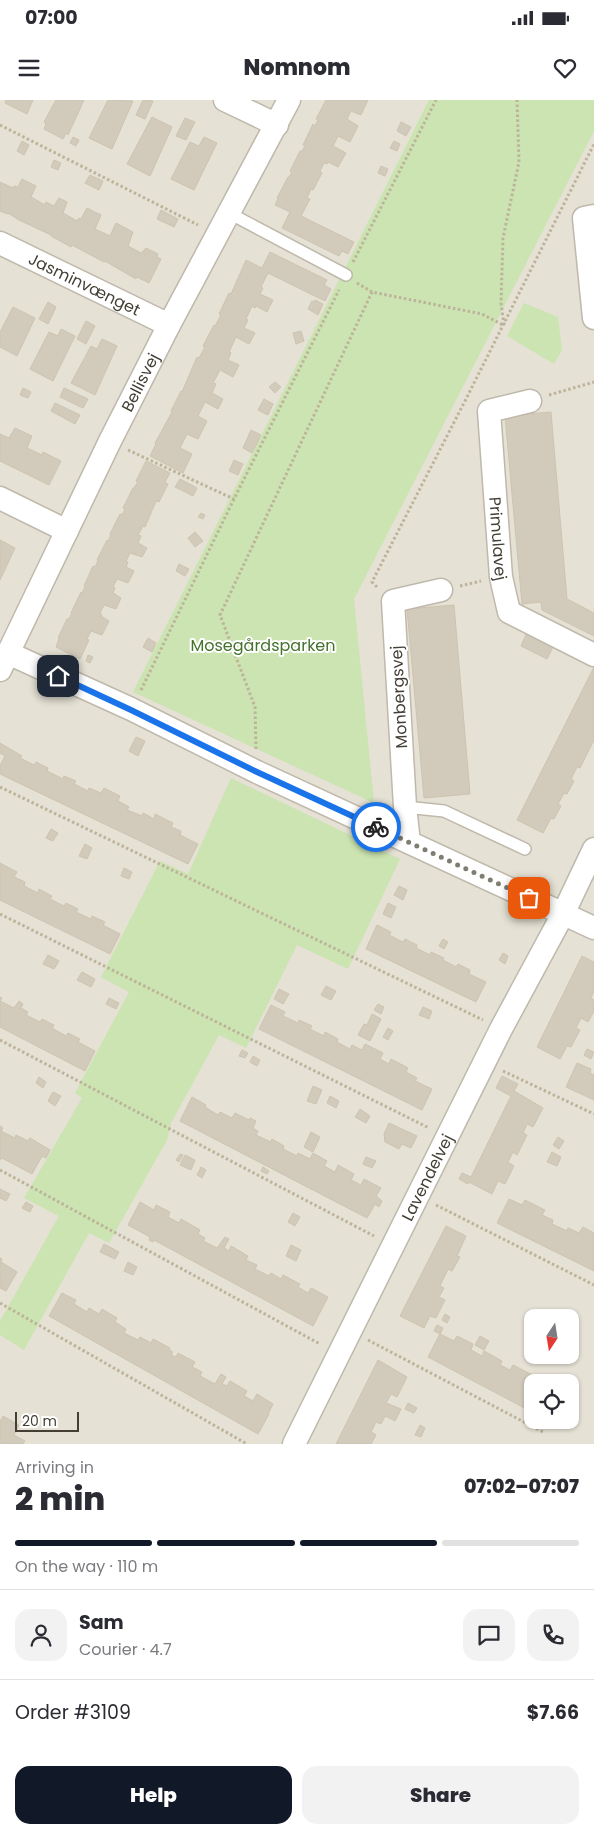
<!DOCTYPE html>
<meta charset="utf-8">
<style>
body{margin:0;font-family:Poppins,sans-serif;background:#f2f2f3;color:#2b2b33;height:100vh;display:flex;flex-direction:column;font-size:19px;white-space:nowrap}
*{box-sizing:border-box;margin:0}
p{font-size:16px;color:#7c7c81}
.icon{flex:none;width:28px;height:28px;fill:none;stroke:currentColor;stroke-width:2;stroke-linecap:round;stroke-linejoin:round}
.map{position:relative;height:1344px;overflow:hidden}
.side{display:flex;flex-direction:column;background:#fff;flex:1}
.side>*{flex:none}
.needle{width:32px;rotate:192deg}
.controls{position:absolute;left:524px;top:1209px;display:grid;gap:10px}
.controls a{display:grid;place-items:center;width:55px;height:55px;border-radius:10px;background:#fff;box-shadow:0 1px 4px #0004;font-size:25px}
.scale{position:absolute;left:15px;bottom:12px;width:64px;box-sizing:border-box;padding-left:5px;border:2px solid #443f35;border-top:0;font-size:14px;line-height:18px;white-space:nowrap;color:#443f35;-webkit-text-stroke:4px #fff;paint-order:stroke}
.pin{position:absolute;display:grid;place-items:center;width:42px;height:42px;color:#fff;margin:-21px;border-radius:10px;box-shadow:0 2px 8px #0006}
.courier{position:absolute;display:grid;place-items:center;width:50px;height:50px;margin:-25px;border:4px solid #1a73e8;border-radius:50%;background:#fff;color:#222;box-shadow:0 1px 6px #0007}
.summary em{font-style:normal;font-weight:800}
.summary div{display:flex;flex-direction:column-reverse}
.summary{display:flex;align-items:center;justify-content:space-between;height:85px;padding:0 15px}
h1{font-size:32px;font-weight:800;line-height:38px}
.bar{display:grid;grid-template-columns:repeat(4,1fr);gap:8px 5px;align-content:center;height:60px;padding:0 15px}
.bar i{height:6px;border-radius:4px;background:#e1e1e2}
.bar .current{background:#111827}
.bar p{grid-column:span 4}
.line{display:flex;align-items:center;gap:12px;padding:0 15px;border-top:1px solid #e1e1e2}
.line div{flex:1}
.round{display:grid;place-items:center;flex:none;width:52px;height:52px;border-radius:15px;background:#f2f2f3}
.primary-button{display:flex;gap:10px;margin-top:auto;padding:10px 15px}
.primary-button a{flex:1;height:58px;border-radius:15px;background:#111827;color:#fff;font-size:20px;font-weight:800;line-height:58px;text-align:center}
.primary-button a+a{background:#f2f2f3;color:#2b2b33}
.status{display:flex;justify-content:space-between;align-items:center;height:35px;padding:0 25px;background:#fff;direction:ltr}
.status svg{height:14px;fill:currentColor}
header{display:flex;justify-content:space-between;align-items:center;height:65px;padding:0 15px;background:#fff;font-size:22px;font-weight:800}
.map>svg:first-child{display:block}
</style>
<div class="status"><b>07:00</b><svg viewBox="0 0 49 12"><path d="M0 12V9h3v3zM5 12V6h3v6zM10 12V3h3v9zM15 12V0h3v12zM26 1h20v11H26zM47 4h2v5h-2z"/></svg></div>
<header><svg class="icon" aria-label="menu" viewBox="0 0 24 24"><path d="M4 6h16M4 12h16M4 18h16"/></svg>Nomnom<svg class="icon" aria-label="heart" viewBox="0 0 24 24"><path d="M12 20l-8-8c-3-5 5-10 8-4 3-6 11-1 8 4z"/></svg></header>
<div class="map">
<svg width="594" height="1344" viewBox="0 0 594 1344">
<rect width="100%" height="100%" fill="#f2efe6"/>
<path fill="#e5e1d4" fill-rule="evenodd" d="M0 0H594V1344H0ZM532 1218H570V1255H532ZM532 1282H570V1320H532Z"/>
<g fill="#cbe4b1">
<polygon points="429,0 594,0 594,31 354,499 374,703 133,592"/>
<polygon points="524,203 558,217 562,250 554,264 507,236"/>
<polygon points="231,678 400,759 348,869 297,845 246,948 219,935 171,1023 167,1040 109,1143 89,1133 24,1250 0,1235 0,1221 59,1116 24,1098 82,998 75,993 129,892 101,877 160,761 188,774"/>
</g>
<g fill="#d2cbbc" stroke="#cdc3af">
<polygon points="6,0 33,0 27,14 5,3"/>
<polygon points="56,0 84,0 68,35 66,33 63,39 44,29 46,24 44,22"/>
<polygon points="108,0 133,1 112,49 89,38"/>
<polygon points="143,0 153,1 145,19 136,15"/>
<polygon points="326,0 368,0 361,15 351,11 347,19 358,26 350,42 338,36 333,46 346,53 338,67 328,62 327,64 324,63 320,71 322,73 313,90 311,89 307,98 310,99 301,116 354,142 348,154 342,151 339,156 282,128 290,112 275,105 278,99 277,98 288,77 289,77 292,72 290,71 300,51 302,51 305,46 303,45 313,24 315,26 318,20 316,19"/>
<polygon points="152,17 172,27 150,76 127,64"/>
<polygon points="185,18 195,22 186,40 176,36"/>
<polygon points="401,22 411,27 406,36 397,31"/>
<polygon points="73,37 79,40 76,46 70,43"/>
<polygon points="204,37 217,43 194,90 171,79 190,42 199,46"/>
<polygon points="22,41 29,45 24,55 17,51"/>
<polygon points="394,41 400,44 397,51 390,48"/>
<polygon points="54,60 61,63 58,70 51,67"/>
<polygon points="381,66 388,69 385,76 378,73"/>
<polygon points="90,75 103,81 99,90 85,83"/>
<polygon points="22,79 36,86 31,97 45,105 46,102 54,106 59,98 67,102 63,113 77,121 79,118 81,119 87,108 101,115 95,129 110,136 116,123 133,132 128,146 141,153 146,148 158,154 157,157 161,159 149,183 137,177 136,179 105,161 104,162 72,145 71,147 51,136 51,135 19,120 8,113 7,114 0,111 0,82 13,88 14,86 18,87"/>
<polygon points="161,110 178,119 174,127 157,119"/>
<polygon points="270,152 327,180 324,185 331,189 325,201 268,173 261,187 263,188 260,194 273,200 267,212 256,206 255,208 252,206 246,219 248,220 244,228 255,233 249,244 236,237 229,252 231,253 228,260 239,265 233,277 220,270 213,283 216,284 212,293 223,299 218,309 205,302 198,316 207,321 198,339 187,334 180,348 192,354 183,373 150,356 156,344 155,343 172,312 171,311 181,291 182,292 197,257 199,258 205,247 203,246 214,225 215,226 221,215 219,214 229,193 231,194 246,160 262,168"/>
<polygon points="315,200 323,204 318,215 308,209 312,201 314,202"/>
<polygon points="48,202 56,207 48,224 39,219"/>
<polygon points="13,207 35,218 17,256 0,247 0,232"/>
<polygon points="86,221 95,226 86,244 77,239"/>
<polygon points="61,229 75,236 53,281 30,269 49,232 58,236"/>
<polygon points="301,231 304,241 296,244 293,233"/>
<polygon points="102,239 117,246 95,295 71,283 91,246 97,249"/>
<polygon points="275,282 281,287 275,293 269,287"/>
<polygon points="23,288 31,292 28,298 20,295"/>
<polygon points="64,288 88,299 83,308 60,297"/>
<polygon points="264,299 273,304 268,315 258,310"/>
<polygon points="55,303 80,315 75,324 51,311"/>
<polygon points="551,312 567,499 594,513 594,536 542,510 541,502 522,504 505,316"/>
<polygon points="15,328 32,336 27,348 42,355 43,352 61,361 49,385 0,361 0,334 9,338"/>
<polygon points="251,330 261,335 252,353 243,348"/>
<polygon points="234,360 243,364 238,375 229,371"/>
<polygon points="146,361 170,373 165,382 168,384 159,402 156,401 145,427 143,426 138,435 141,436 138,443 147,448 142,457 130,453 126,461 128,462 126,467 134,471 128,483 117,479 113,487 115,488 113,493 121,498 116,509 104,505 100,513 102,515 101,516 109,521 102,535 91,531 87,539 89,540 80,559 56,547 59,539 58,538 67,519 69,519 72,513 71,513 81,492 82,493 85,487 84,486 93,466 95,467 98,461 97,460 107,440 108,441 111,435 110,434 120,414 122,415 125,409 123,408 133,388 134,388 138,382 136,381"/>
<polygon points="180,379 197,388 193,396 175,387"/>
<polygon points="201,413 205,415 203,419 198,417"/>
<polygon points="195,432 203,441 195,447 188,438"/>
<polygon points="0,440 15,448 0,480"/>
<polygon points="179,464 189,469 185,476 176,471"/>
<polygon points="454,505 470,694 424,698 407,509"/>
<polygon points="528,530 555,543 547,559 521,546"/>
<polygon points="148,538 156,543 152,552 143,547"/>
<polygon points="88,555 93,557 90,563 86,561"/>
<polygon points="594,567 594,640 580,668 577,667 571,679 574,681 567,694 564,693 558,704 561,706 554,719 551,718 543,733 517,720"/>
<polygon points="136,637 145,641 138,656 129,651"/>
<polygon points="0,643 22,656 20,658 34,665 36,662 48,668 47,671 63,679 64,676 76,681 74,684 88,691 89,688 101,693 104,688 120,696 118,701 129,707 127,710 142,716 143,713 154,719 155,714 173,723 171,727 181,731 180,735 198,744 188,764 0,674 0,666 5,656 0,653"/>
<polygon points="51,729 58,733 53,741 46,738"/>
<polygon points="85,744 92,748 87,759 79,756"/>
<polygon points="0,763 17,772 14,777 25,782 24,786 38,793 39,789 52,796 50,799 64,806 66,803 78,809 76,812 91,819 92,816 105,822 103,825 120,834 110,854 0,800"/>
<polygon points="124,768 132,772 129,779 121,776"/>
<polygon points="399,786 407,790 403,800 394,795"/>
<polygon points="388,803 396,807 391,818 383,814"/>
<polygon points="377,825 391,832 389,835 403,842 405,839 417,845 416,848 430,855 431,852 444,858 443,860 456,867 458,864 470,870 469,874 486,882 476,902 366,849"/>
<polygon points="443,839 448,842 444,849 439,846"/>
<polygon points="503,853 508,856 505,864 499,860"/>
<polygon points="48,855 59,861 54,869 43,864"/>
<polygon points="582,856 594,862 594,891 591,898 594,900 594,911 588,922 581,918 576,928 580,930 571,947 567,946 560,959 537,947"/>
<polygon points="82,872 95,879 91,887 77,880"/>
<polygon points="326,886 336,891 331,900 321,895"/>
<polygon points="279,889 289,894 283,904 274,899"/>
<polygon points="0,897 2,898 0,901 14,908 19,901 23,904 21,908 28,912 26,915 40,922 42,919 54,925 52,928 66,936 68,933 80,939 78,942 95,951 85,971 0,927"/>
<polygon points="109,898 119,903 116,909 106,904"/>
<polygon points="378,904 384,907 381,914 374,910"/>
<polygon points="271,905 285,912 283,916 298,923 299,920 312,926 310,929 324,936 325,932 338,939 337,942 350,949 352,945 362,950 365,944 383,953 380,959 389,964 391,959 408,968 406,972 417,978 415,981 432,989 422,1010 259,929"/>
<polygon points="423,907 432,911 429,919 419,915"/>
<polygon points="372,914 381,919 370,941 358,935 364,924 367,925"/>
<polygon points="388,928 393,931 388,940 383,937"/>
<polygon points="587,949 594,952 591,959 584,955"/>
<polygon points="242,950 248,953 245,958 239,956"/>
<polygon points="253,956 260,960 257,966 250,962"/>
<polygon points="577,963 591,969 590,973 594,975 594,1000 566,987"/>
<polygon points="502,976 518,984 514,991 543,1008 533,1027 527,1024 523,1033 527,1035 517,1055 513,1052 508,1062 514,1066 505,1084 498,1081 492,1094 469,1082 468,1084 459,1079 462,1073 471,1077 511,996 496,988"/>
<polygon points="39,977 46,982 43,988 36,983"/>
<polygon points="313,986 322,990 316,1004 307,1001"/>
<polygon points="53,992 61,996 55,1006 48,1001"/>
<polygon points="330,996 339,1001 336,1008 327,1003"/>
<polygon points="192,997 206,1005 205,1007 218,1015 220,1012 232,1018 235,1013 249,1020 250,1018 256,1021 253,1028 258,1031 256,1035 271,1042 272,1039 284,1046 283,1049 297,1056 298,1053 310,1059 313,1053 327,1061 324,1066 335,1072 338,1065 354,1074 351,1080 361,1085 364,1079 381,1088 376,1096 382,1101 379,1107 375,1104 367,1118 180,1021"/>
<polygon points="360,1009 370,1016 366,1023 355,1017"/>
<polygon points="389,1023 417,1036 411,1048 402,1044 399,1049 385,1042 384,1034"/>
<polygon points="0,1026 3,1028 1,1031 15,1038 16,1035 28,1041 30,1038 50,1050 46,1058 42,1056 32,1074 2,1058 0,1060"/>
<polygon points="311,1032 320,1037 313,1052 304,1047"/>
<polygon points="558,1037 564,1041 559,1049 553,1045"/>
<polygon points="552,1052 561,1057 557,1066 547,1062"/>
<polygon points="180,1054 183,1055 179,1062 176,1060"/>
<polygon points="185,1055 195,1060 191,1070 180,1065"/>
<polygon points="366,1057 376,1061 372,1068 363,1064"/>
<polygon points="201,1067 206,1070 202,1078 197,1075"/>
<polygon points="263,1067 269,1071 267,1074 261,1071"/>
<polygon points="0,1089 10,1094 6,1101 0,1098"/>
<polygon points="509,1099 522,1105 525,1100 545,1110 542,1115 553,1120 552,1124 567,1131 568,1128 579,1133 583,1127 594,1133 594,1171 497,1123"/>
<polygon points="26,1102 33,1106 30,1112 22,1108"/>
<polygon points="140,1102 154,1110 156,1105 170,1112 168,1117 179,1123 181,1119 200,1130 198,1134 205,1138 203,1141 217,1148 225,1137 229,1139 224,1148 229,1151 231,1146 248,1156 246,1160 257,1165 255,1169 269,1176 271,1173 281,1179 283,1175 300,1184 298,1187 308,1193 311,1188 328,1197 313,1226 154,1140 153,1142 149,1140 150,1137 128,1125"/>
<polygon points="293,1113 300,1117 295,1126 288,1122"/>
<polygon points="446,1126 466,1136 457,1156 460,1157 452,1171 448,1169 440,1186 444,1188 439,1197 445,1200 436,1218 430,1216 424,1228 400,1216"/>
<polygon points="104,1144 119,1152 115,1159 100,1152"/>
<polygon points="291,1145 301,1150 296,1161 286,1156"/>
<polygon points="0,1158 2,1159 1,1162 17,1172 6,1191 0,1188"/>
<polygon points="128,1162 137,1167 133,1175 124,1171"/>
<polygon points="62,1193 76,1200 74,1204 87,1212 89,1208 99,1214 102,1209 117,1218 115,1222 126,1229 124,1233 138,1240 140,1237 151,1243 153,1239 170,1248 169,1250 173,1252 171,1255 176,1257 178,1253 195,1262 192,1267 202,1272 200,1276 215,1284 221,1274 226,1277 222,1284 227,1286 230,1281 247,1291 244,1296 253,1301 257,1294 273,1304 268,1314 269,1314 258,1334 49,1216"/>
<polygon points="445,1214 450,1217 447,1223 442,1220"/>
<polygon points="437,1225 443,1228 440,1234 454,1241 457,1236 473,1244 471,1250 482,1256 484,1251 502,1261 500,1265 510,1270 513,1265 542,1280 540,1282 532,1282 532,1312 428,1257 440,1234 434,1231"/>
<polygon points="480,1236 489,1241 484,1250 475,1245"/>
<polygon points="378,1260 407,1277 397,1297 391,1294 386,1303 401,1309 395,1321 385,1316 381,1324 376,1322 371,1332 376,1335 371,1344 336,1344"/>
<polygon points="408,1303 417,1308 414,1313 405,1309"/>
<polygon points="3,1316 19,1325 14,1335 25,1341 23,1344 0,1344 0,1322"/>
<polygon points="420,1325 425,1328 421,1337 415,1335"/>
</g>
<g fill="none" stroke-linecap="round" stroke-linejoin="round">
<defs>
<g id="service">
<polyline points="229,113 346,175"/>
<polyline points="405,707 444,711 525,749"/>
</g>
<g id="minor">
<polyline points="225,0 277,25"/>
<polyline points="594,116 584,118 594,218"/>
<path id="s1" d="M0 143 169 225"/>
<path id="s2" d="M530 301 489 311 501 477 509 512 594 555"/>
<polyline points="0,398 67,431"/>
<polyline points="8,553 131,609 257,672 594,828"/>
<path id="s3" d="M0 570 110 341 169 225 289 0"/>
<polyline points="409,742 405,707 393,501 441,490"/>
<path id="s4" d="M294 1344 501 929 563 814 594 749"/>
</g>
</defs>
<use href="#service" stroke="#bfb9ac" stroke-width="14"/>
<use href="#minor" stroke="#bfb9ac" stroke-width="25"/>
<g stroke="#bdb39b" stroke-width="3" stroke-dasharray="2.5 2.5" stroke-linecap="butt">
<polyline points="0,25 198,125"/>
<polyline points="353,162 436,0"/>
<polyline points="357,183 372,192 482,214 503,225"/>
<polyline points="504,225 501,203 503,138 519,62 517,0"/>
<polyline points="549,295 594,282"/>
<polyline points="128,350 234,399"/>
<polyline points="460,486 481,481"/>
<polyline points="377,487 372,482 466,299 594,44"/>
<polyline points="141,590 234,399 339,190"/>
<polyline points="256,649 255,607 220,515 372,192"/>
<polyline points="0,687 483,920"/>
<polyline points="0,814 429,1028"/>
<polyline points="0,940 374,1136"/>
<polyline points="503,971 594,1014"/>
<polyline points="0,1070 320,1244"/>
<polyline points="436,1105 594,1185"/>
<polyline points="0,1203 247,1344"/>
<polyline points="368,1240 543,1332"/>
</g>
<use href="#service" stroke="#fff" stroke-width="11"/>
<use href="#minor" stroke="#fff" stroke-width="22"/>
</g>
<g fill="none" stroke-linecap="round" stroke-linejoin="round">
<polyline stroke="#817d73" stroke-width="5" stroke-dasharray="0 9" points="376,727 529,798"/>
<polyline stroke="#1a73e8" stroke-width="6" points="58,576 131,610 257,672 376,727"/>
</g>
<g text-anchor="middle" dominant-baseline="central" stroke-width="4" stroke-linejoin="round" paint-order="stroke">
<g font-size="16" fill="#443f35" stroke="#fff">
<text stroke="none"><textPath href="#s1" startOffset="94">Jasminvænget</textPath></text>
<text stroke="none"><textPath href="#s3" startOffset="320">Bellisvej</textPath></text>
<text stroke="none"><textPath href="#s2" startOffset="170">Primulavej</textPath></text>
<text transform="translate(399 597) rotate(-93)">Monbergsvej</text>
<text stroke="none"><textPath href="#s4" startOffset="298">Lavendelvej</textPath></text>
</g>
<g font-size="16" fill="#44722d" stroke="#fff">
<text x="263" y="545">Mosegårdsparken</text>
</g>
</g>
</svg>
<div class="controls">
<a><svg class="needle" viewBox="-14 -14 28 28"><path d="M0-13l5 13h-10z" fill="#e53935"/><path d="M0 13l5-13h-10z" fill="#7c7c81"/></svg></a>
<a><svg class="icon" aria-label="locate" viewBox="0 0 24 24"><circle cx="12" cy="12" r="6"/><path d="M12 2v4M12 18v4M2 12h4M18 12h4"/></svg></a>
</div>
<div class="scale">20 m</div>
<div class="pin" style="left:529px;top:798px;background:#ea580c"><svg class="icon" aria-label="bag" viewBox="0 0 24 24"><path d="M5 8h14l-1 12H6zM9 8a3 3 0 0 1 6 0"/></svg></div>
<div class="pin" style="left:58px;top:576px;background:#1f2937"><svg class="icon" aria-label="home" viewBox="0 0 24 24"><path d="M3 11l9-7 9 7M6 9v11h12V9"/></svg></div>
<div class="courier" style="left:376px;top:727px"><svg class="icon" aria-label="bike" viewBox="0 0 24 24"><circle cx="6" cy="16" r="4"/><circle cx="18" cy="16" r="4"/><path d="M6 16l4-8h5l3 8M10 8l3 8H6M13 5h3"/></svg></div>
</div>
<section class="side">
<div class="summary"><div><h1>2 min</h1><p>Arriving in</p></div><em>07:02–07:07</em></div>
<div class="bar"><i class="current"></i><i class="current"></i><i class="current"></i><i></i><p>On the way · 110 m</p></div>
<div class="line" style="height:90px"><a class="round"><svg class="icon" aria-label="person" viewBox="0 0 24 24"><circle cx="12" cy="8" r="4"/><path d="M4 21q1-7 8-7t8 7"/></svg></a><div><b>Sam</b><p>Courier · 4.7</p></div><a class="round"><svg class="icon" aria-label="chat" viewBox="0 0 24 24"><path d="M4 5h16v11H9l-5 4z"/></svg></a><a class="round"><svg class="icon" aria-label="phone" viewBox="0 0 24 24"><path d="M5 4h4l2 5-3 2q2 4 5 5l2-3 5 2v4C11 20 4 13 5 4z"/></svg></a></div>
<div class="line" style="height:65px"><div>Order #3109</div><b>$7.66</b></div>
<div class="primary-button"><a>Help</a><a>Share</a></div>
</section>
